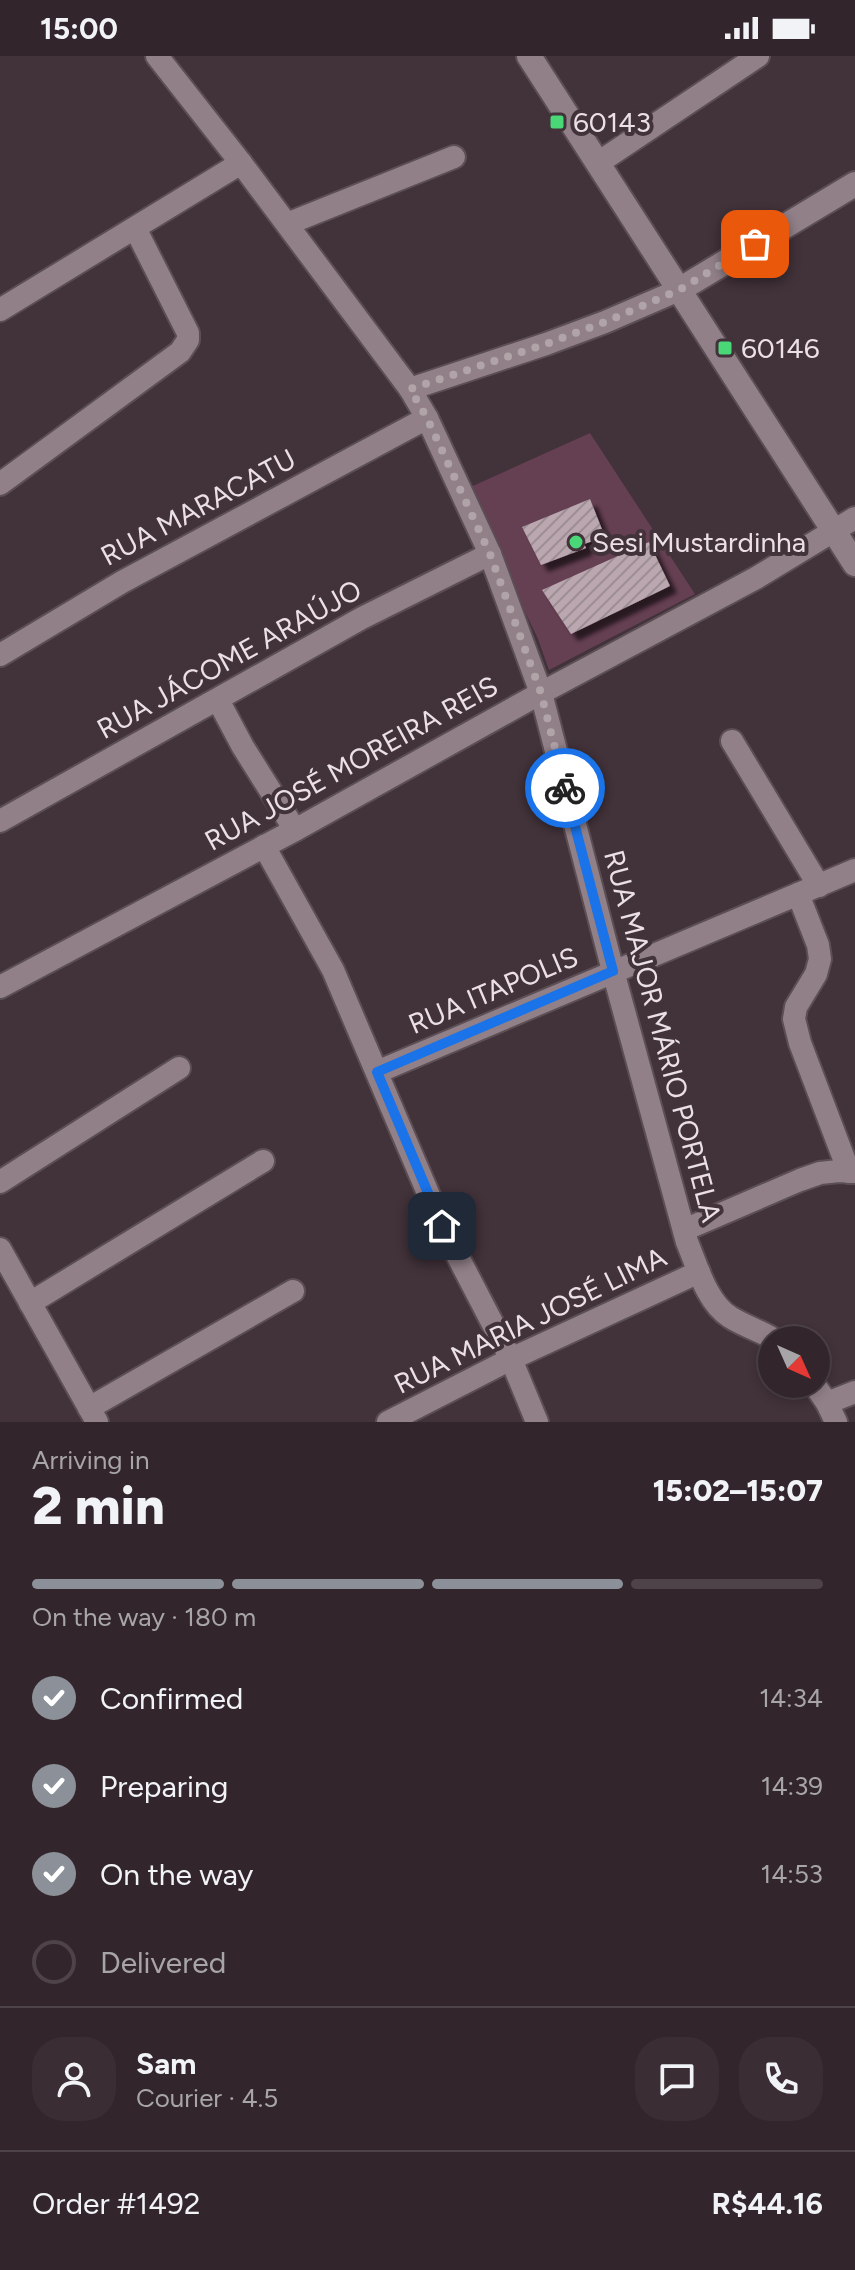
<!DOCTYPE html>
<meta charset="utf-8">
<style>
body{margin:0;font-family:Figtree,sans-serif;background:#3a2e34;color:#f1f3f6;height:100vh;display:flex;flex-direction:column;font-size:30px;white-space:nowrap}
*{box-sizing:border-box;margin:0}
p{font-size:26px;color:#a8a5a9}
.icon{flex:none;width:44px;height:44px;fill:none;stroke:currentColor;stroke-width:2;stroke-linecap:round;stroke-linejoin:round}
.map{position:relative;height:1366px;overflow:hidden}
.panel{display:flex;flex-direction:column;background:#32262c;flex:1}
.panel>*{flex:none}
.needle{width:52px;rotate:135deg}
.fabs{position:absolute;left:758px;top:1270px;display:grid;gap:16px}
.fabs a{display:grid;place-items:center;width:72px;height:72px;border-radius:50%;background:#32262c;box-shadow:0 4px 12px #0003,0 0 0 2px #4d4348;font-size:40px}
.pin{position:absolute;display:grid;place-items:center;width:68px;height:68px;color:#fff;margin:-34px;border-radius:16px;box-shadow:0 4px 12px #0006}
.courier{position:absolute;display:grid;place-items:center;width:80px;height:80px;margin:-40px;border:6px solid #1a73e8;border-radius:50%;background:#fff;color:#222;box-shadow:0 2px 10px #0007}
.summary em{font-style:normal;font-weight:800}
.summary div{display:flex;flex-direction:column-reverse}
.summary{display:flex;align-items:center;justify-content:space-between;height:136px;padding:0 32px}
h1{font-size:52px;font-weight:800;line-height:60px}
.bar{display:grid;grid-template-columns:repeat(4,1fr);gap:12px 8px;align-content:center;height:96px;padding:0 32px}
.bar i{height:10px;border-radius:6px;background:#4d4348}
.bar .on{background:#8c9099}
.bar p{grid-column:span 4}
.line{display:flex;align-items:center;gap:20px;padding:0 32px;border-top:2px solid #4d4348}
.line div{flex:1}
.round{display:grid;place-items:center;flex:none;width:84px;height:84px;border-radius:32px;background:#3a2e34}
ol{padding:0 32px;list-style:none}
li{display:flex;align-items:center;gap:24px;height:88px}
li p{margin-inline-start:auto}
li .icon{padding:8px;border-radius:50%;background:#8c9099;color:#fff;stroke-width:4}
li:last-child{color:#a8a5a9}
li i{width:44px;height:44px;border:4px solid #4d4348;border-radius:50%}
.status{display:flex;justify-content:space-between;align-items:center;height:56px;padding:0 40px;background:#32262c;direction:ltr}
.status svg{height:22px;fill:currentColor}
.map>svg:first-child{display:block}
</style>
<div class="status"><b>15:00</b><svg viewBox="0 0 49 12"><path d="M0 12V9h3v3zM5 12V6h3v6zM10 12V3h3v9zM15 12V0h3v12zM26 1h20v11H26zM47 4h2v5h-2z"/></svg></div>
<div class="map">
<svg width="855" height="1366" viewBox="0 0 855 1366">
<defs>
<pattern id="building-hatch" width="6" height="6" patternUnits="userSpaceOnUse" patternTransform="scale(2)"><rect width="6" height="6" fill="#baa7af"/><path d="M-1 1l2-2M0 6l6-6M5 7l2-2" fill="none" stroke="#9d8e94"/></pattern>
<filter id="shadow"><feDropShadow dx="7" dy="7" stdDeviation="2" flood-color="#0009"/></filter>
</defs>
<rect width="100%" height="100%" fill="#42323a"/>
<polygon fill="#653f52" points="590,377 695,538 549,614 538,583 466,433"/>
<g fill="url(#building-hatch)" filter="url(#shadow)">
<polygon points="590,443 605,481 584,488 586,492 541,509 522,471"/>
<polygon points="649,486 670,530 571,578 542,534"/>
</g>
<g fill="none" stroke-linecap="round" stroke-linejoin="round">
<defs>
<g id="minor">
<path d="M157 0 241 107 410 333 427 362 490 498 541 637 613 915 687 1186C697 1210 707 1247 730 1261 744 1270 761 1275 775 1284"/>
<polyline points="598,107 758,0"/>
<polyline points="287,168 454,101"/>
<polyline points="0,254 241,107"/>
<polyline points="410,333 546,288 605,266 679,234"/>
<polyline points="0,428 180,296 188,284 188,277 135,172"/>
<polyline points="0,599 122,526 427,362"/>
<polyline points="218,644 243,691 295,774"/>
<polyline points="732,685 819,830"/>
<polyline points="0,765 362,562 490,498"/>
<polyline points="264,790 333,914 442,1170 511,1303 537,1366"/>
<polyline points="798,838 818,889 820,903 816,918 796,951 794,963 800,987 849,1116"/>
<polyline points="0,931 295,774 541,637 756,522 855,462"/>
<polyline points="377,1016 855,814"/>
<polyline points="0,1126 179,1012"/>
<polyline points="684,1174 800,1124 820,1117 839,1115 855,1116"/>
<polyline points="0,1193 97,1366"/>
<polyline points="30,1247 263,1105"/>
<polyline points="814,1328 827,1347 836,1366"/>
<polyline points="827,1347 855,1336"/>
<polyline points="89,1352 293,1235"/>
<polyline points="388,1366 511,1303 699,1216"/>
</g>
<polyline id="tertiary" points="679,234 855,128"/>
<polyline id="secondary" points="529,0 855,508"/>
</defs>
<use href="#minor" stroke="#5b4e54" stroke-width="26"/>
<use href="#tertiary" stroke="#5b4e54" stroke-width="28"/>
<use href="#secondary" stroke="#5b4e54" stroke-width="28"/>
<use href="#minor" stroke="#928088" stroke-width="22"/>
<use href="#tertiary" stroke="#928088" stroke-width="24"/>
<use href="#secondary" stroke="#928088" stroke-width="24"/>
</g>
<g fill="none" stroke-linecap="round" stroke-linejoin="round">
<polyline stroke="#b0a4a9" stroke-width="8" stroke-dasharray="0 14.4" points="565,732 541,637 490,498 427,362 410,333 546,288 605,266 679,234 755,188"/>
<polyline stroke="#1a73e8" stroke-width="10" points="442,1170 377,1016 613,915 565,732"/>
</g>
<g fill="#49d778" stroke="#42323a" stroke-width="3">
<rect x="549" y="58" width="16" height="16" rx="4"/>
<rect x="717" y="284" width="16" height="16" rx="4"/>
<circle cx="576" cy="486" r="8"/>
</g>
<g text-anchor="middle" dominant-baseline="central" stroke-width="8" stroke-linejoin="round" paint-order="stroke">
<g font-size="28" fill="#ebe1e5" stroke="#42323a" text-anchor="start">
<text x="573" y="66">60143</text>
<text x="741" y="292">60146</text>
<text x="592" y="486">Sesi Mustardinha</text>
</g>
<g font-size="28" fill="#ebe1e5" stroke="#42323a">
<text transform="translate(198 451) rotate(-28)">RUA MARACATU</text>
<text transform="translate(229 603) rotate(-29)">RUA JÁCOME ARAÚJO</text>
<text transform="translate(351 707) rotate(-29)">RUA JOSÉ MOREIRA REIS</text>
<text transform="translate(493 934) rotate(-23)">RUA ITAPOLIS</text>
<text transform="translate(663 980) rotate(75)">RUA MAJOR MÁRIO PORTELA</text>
<text transform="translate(530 1264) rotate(-26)">RUA MARIA JOSÉ LIMA</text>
</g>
</g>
</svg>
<div class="fabs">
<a><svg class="needle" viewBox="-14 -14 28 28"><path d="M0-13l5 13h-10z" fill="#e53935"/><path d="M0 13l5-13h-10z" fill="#a8a5a9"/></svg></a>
</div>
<div class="pin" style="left:755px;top:188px;background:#ea580c"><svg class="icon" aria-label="bag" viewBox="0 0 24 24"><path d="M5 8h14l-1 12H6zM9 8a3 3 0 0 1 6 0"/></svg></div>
<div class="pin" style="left:442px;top:1170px;background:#1f2937"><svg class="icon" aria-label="home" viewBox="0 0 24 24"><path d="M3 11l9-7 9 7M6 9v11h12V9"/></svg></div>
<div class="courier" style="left:565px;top:732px"><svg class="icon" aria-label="bike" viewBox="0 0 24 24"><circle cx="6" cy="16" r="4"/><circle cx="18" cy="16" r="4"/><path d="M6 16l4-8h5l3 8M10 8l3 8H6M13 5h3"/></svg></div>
</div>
<section class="panel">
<div class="summary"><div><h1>2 min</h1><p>Arriving in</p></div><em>15:02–15:07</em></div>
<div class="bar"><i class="on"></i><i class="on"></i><i class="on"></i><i></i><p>On the way · 180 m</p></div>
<ol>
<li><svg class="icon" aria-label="check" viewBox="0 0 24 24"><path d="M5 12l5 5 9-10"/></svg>Confirmed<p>14:34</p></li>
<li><svg class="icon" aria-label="check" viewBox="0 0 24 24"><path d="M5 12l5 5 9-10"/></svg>Preparing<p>14:39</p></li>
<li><svg class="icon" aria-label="check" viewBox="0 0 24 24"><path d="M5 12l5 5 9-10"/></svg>On the way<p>14:53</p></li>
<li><i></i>Delivered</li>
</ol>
<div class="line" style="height:144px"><a class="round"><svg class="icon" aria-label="person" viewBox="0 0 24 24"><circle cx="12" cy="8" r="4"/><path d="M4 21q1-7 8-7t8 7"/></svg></a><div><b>Sam</b><p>Courier · 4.5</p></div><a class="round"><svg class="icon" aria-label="chat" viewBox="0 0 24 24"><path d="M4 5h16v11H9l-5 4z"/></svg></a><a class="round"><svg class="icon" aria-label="phone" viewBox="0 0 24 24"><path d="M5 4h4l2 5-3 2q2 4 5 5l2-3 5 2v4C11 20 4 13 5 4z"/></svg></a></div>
<div class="line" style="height:104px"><div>Order #1492</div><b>R$44.16</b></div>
</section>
